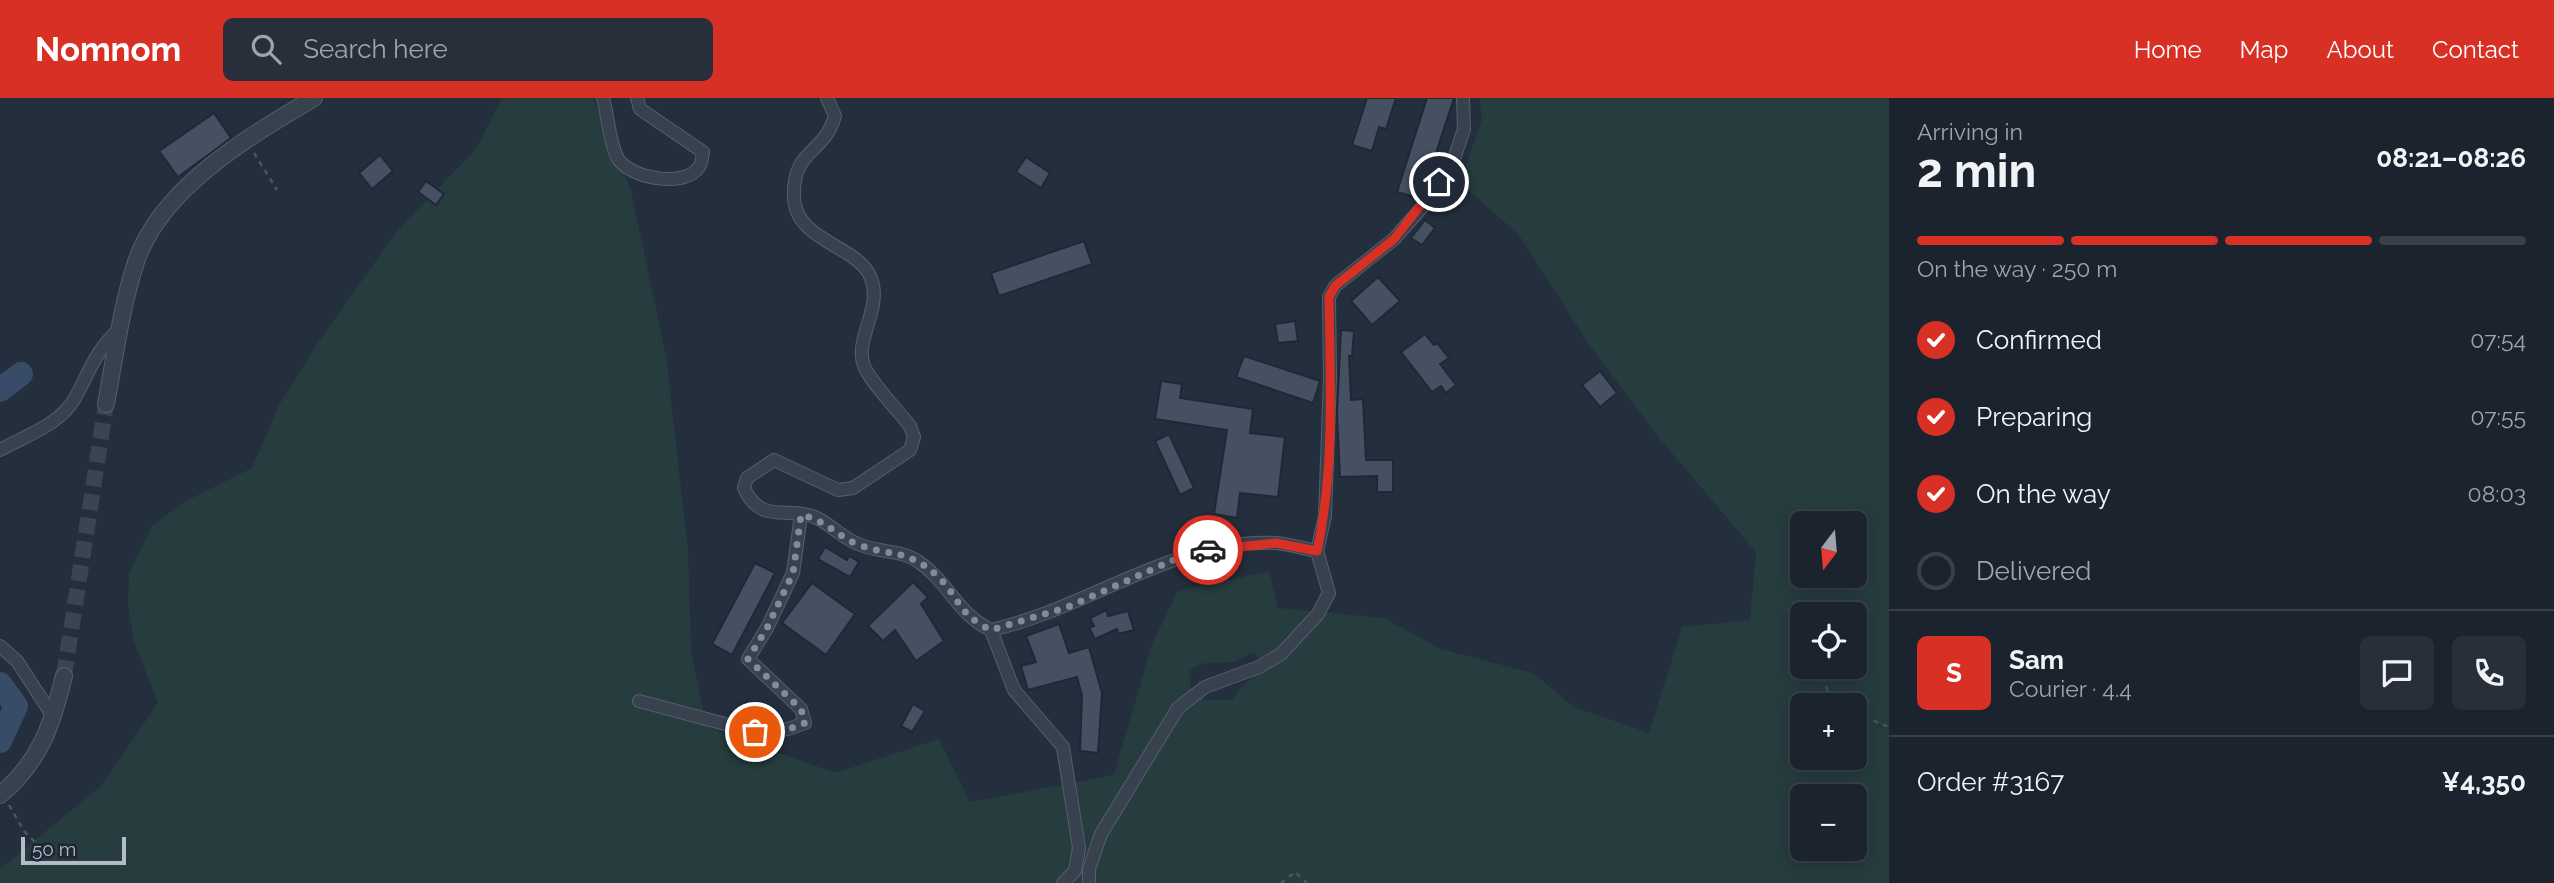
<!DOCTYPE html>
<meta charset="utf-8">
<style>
body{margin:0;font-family:Raleway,sans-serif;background:#282f3a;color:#f1f3f6;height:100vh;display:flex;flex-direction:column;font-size:26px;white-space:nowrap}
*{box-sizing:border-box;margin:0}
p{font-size:23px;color:#a0a4aa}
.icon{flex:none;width:38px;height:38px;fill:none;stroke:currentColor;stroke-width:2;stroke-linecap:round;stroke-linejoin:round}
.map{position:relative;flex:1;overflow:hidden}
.side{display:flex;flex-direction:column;background:#1b232e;width:665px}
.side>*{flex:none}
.needle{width:46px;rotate:196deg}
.buttons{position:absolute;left:1790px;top:413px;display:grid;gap:14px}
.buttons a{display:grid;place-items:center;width:77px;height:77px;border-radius:10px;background:#1b232e;box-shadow:0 4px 18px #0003,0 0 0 2px #39404a;font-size:35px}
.scale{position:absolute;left:21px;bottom:18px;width:105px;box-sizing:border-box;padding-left:7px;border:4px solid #b4bcc9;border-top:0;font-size:19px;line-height:24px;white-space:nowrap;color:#b4bcc9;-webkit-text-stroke:5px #1d2633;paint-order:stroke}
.pin{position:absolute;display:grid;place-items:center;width:60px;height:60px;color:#fff;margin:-30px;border:4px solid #fff;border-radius:50%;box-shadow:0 2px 7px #0007}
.courier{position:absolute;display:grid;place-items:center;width:70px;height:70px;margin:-35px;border:5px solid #d93025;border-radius:50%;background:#fff;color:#222;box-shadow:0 2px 9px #0007}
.overview em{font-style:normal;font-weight:700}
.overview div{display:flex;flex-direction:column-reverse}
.overview{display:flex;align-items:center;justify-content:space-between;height:119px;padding:0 28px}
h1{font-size:46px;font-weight:700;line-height:52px}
.bar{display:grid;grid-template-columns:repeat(4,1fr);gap:10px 7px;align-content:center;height:84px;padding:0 28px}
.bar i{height:9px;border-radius:5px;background:#39404a}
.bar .on{background:#d93025}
.bar p{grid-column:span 4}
.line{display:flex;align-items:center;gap:18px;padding:0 28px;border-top:2px solid #39404a}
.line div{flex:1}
.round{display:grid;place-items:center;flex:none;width:74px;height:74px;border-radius:10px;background:#282f3a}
ol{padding:0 28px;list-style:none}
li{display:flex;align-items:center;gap:21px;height:77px}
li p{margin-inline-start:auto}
li .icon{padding:7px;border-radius:50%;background:#d93025;color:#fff;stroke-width:4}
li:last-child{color:#a0a4aa}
li i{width:38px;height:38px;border:4px solid #39404a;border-radius:50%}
header{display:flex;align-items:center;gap:42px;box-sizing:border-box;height:98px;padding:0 35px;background:#d93025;color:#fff}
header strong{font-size:33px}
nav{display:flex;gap:38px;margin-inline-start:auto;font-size:24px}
.search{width:490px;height:63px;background:#282f3a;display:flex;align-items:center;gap:18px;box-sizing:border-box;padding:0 24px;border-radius:10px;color:#a0a4aa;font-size:26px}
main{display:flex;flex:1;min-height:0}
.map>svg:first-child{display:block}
</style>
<header>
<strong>Nomnom</strong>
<div class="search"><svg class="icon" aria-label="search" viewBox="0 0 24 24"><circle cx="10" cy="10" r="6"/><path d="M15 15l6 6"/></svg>Search here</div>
<nav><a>Home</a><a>Map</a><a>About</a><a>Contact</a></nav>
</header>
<main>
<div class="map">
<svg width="1889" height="785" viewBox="0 0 1889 785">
<rect width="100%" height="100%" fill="#242f3e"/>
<path fill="#263c3f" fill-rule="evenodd" d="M502 0H593L631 93 666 258 688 452 691 553 707 629 835 675 939 641 970 704 1114 677 1152 546 1178 493 1269 473 1278 510 1384 520 1440 551 1533 575 1574 609 1649 635 1682 529 1750 522 1756 454 1661 342 1586 242 1519 137 1460 85 1482 21 1479 0H1889V785H0V771L101 688 158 605 134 544 128 509 129 475 152 428 184 404 252 370 279 307 319 243 397 133 476 51ZM1802 425H1855V478H1802ZM1802 516H1855V569H1802ZM1254 554 1265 567 1240 590 1232 602H1205L1191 589 1189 574C1201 560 1216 567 1232 564 1239 563 1247 557 1254 554ZM1802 607H1855V660H1802ZM1802 698H1855V751H1802Z"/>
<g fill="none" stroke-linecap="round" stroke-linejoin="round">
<g stroke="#394c67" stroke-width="24">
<polyline points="0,292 21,276"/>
<polyline points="0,586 16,608 0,643"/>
</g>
</g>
<g fill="#455162" stroke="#1f2835" stroke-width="2">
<polygon points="1367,0 1396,0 1386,31 1379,29 1372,53 1352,47"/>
<polygon points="1427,0 1454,0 1425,89 1415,86 1411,98 1397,94"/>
<polygon points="214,15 231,40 178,79 159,53"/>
<polygon points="380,57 393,73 372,91 359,75"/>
<polygon points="1026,59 1050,75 1041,90 1016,74"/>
<polygon points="426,83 444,96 436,107 418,94"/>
<polygon points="1425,122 1435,130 1422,147 1411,140"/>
<polygon points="1084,143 1092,166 999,198 991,175"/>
<polygon points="1378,179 1400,203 1372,227 1351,203"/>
<polygon points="1295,223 1298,243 1278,245 1275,226"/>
<polygon points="1341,232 1354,233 1352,258 1349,258 1351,302 1363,301 1366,362 1393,362 1393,394 1377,394 1377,378 1340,379 1337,316"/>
<polygon points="1425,236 1434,247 1437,245 1449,260 1440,266 1456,287 1446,295 1441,288 1432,294 1401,254"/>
<polygon points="1244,258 1320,283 1313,305 1236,279"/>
<polygon points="1600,273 1617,295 1600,309 1582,287"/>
<polygon points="1161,283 1182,286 1180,300 1253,311 1250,335 1285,339 1278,399 1240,395 1237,420 1214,416 1227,332 1155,321"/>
<polygon points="1169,336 1194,390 1180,397 1155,343"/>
<polygon points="825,449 847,462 849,458 859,464 850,479 818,461"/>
<polygon points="755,465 775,475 732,557 712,546"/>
<polygon points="913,484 928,499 921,506 944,543 916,563 895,532 883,543 868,528"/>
<polygon points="812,485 855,516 826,557 782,525"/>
<polygon points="1106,512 1108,518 1128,513 1134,532 1118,536 1117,531 1095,541 1089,530 1094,528 1090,520"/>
<polygon points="1059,526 1069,555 1089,549 1102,595 1098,655 1080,653 1082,597 1077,579 1028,592 1021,568 1036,564 1026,538"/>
<polygon points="913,606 925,613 912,634 901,628"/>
</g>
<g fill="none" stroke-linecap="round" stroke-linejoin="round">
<polyline stroke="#3a4453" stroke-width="16" stroke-dasharray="16 8" stroke-linecap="butt" points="64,578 106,306"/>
<defs>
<g id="minor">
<path d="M603 0C608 18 609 42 617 59 627 80 685 91 699 69 702 66 702 58 703 54L640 11 637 0"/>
<path d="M827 0 835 18C824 57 792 50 794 100 796 141 851 147 868 174 887 207 853 239 864 268 869 282 899 314 910 328L914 339 910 352 853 390 838 392 774 362 747 380 744 390C762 428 786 407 817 420 831 427 843 440 858 446 877 455 901 451 919 464 949 485 957 516 991 532 1087 511 1177 439 1276 445 1289 446 1304 451 1317 453"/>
<path d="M0 352C25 338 61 326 75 300 89 275 96 251 119 232"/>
<polyline points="991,532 1014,592 1063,649 1079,750 1075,773 1063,785"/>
<polyline points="0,548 17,563 54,620"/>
<polyline points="639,603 755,634 788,631 805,625 801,611 748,561 767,530 793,475 801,417"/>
<polyline points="1089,785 1089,771 1101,736 1178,610 1205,589 1259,569 1281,556 1318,516 1329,495 1317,453 1325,418 1330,280 1329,199 1335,188 1394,141 1424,107 1454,61 1464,31 1463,0"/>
</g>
<g id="tertiary">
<path d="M106 306C115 258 121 210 136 164 161 89 250 38 314 0"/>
<path d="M0 697C40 664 52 627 64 578"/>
</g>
</defs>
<use href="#minor" stroke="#565f6c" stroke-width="14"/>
<use href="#tertiary" stroke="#565f6c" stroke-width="18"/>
<g stroke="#44595c" stroke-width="2.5" stroke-dasharray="5 5" stroke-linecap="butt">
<polyline points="254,55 277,92"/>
<polyline points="1855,547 1864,551"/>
<polyline points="1821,569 1829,599 1838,607"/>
<polyline points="1855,615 1889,629"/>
<polyline points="9,707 24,733 36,745"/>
<polyline points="1281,785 1295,774 1307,785"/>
</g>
<use href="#minor" stroke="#38414e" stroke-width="12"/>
<use href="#tertiary" stroke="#38414e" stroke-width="16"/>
</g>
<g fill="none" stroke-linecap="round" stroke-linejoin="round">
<path stroke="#828b98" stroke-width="7" stroke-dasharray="0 12.6" d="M755 634 789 631 805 625 801 611 748 561 767 530 793 475 801 417C824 421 837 438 859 447 889 458 906 451 934 475 960 497 955 515 991 532L1068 509 1189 455 1208 452"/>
<path stroke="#d93025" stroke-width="9" d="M1208 452 1276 445 1317 453C1335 372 1330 283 1329 199L1335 188 1394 141 1439 84"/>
</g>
</svg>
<div class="buttons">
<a><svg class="needle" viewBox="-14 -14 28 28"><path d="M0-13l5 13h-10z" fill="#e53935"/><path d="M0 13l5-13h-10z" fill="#a0a4aa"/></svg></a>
<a><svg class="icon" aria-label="locate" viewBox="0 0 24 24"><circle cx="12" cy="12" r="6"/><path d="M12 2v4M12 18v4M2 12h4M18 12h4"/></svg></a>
<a>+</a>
<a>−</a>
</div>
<div class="scale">50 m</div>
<div class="pin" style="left:755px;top:634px;background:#ea580c"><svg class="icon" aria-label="bag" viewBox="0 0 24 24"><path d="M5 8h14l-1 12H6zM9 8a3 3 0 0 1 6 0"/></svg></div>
<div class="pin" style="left:1439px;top:84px;background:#1f2937"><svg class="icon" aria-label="home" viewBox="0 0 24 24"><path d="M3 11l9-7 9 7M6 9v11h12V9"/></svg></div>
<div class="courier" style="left:1208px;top:452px"><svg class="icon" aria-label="car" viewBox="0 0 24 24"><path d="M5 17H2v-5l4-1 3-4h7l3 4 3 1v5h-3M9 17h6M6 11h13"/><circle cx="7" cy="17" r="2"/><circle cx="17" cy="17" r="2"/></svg></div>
</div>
<section class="side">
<div class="overview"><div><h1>2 min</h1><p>Arriving in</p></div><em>08:21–08:26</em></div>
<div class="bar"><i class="on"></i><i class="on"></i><i class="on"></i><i></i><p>On the way · 250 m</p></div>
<ol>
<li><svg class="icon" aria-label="check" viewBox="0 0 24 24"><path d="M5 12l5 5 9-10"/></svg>Confirmed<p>07:54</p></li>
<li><svg class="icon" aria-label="check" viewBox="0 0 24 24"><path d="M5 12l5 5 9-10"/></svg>Preparing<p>07:55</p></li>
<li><svg class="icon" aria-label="check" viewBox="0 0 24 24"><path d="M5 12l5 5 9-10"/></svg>On the way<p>08:03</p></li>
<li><i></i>Delivered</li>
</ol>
<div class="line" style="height:126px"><b class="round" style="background:#d93025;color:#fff">S</b><div><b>Sam</b><p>Courier · 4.4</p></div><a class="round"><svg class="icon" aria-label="chat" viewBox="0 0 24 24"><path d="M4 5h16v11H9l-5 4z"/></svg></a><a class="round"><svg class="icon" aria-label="phone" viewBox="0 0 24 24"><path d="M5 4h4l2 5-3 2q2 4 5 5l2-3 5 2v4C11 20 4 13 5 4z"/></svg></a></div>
<div class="line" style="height:91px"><div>Order #3167</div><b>¥4,350</b></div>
</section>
</main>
